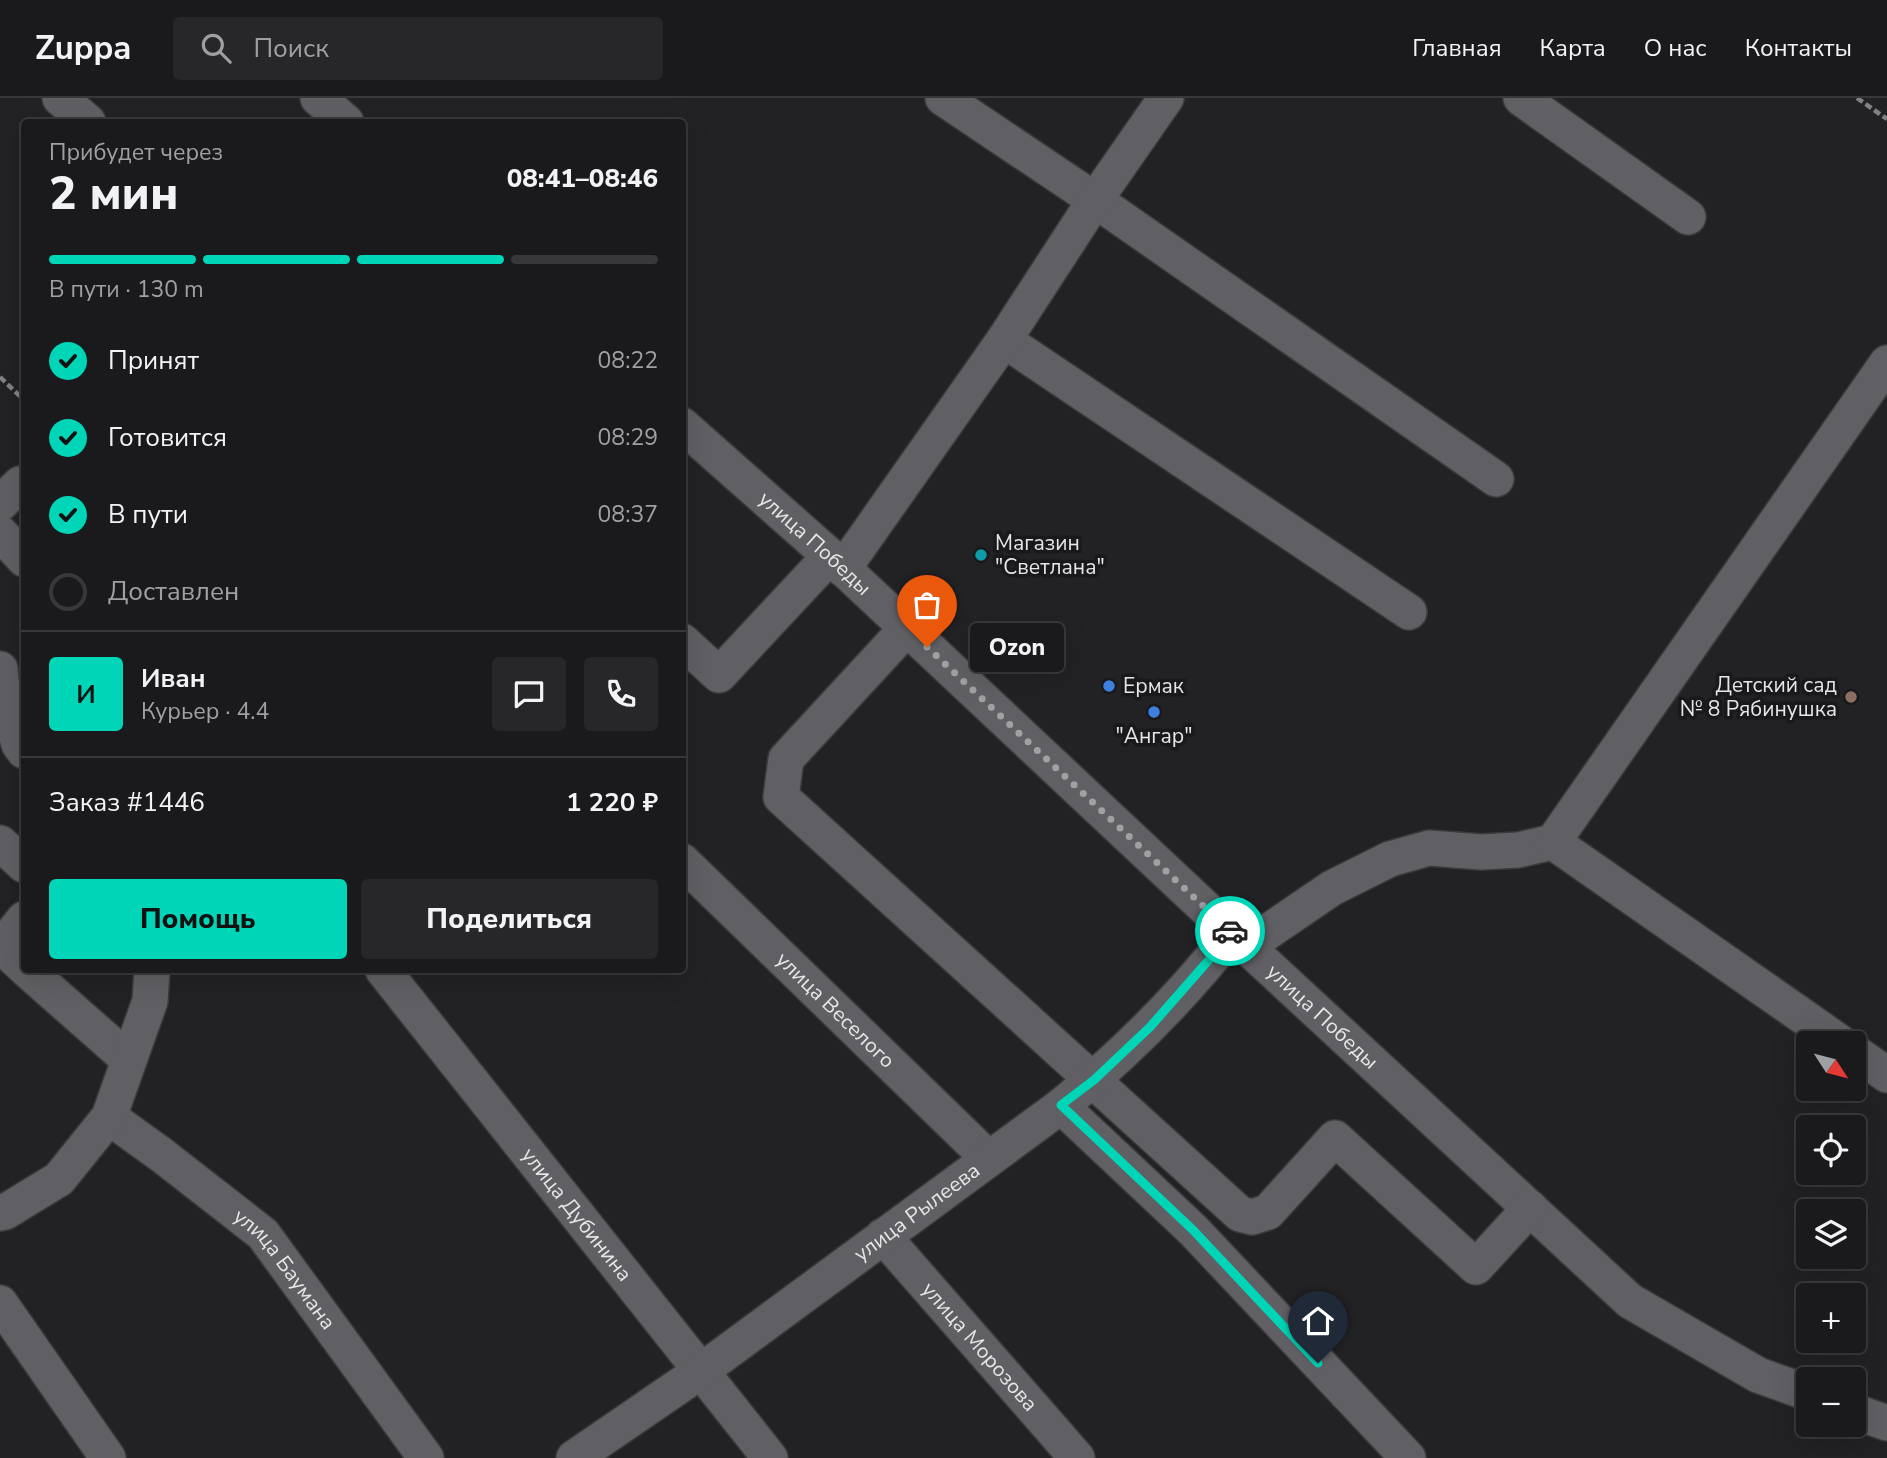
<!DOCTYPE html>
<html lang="ru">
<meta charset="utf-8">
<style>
body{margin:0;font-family:"Nunito Sans",sans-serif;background:#272628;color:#f1f3f6;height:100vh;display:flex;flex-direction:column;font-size:26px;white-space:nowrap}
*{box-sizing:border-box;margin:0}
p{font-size:23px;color:#9fa0a3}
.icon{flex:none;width:38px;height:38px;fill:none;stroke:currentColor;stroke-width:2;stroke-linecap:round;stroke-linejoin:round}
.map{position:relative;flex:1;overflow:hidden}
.side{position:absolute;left:21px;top:21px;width:665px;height:854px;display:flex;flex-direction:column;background:#1a191b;border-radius:7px;box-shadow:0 7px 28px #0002,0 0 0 2px #38383a}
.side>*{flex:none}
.needle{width:46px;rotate:126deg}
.fabs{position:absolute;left:1796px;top:933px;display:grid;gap:14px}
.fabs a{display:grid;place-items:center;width:70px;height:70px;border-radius:7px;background:#1a191b;box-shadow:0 7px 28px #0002,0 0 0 2px #38383a;font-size:35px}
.pin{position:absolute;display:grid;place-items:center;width:60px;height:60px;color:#fff;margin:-72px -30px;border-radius:50% 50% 50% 0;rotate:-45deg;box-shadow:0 0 7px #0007}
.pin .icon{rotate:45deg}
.courier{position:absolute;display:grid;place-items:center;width:70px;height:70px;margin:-35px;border:5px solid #00d5b7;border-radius:50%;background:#fff;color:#222;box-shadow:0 2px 9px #0007}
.bubble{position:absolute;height:49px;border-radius:7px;background:#1a191b;box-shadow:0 7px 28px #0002,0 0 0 2px #38383a;font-size:23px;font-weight:800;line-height:49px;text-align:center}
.overview em{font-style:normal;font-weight:800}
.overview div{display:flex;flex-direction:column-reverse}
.overview{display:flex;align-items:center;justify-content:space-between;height:119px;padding:0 28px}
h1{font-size:46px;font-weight:800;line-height:52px}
.bar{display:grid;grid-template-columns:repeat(4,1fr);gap:10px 7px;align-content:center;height:84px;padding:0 28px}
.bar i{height:9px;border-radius:5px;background:#38383a}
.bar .active{background:#00d5b7}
.bar p{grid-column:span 4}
.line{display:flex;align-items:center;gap:18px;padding:0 28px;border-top:2px solid #38383a}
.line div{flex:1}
.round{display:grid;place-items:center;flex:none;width:74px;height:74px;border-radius:7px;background:#272628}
ol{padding:0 28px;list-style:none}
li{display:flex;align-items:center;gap:21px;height:77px}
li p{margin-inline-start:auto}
li .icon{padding:7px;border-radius:50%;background:#00d5b7;color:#111;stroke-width:4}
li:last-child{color:#9fa0a3}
li i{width:38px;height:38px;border:4px solid #38383a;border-radius:50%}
.button{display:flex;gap:14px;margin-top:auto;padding:14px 28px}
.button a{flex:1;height:80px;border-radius:7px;background:#00d5b7;color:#111;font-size:28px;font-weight:800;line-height:80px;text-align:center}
.button a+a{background:#272628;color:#f1f3f6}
header{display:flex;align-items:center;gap:42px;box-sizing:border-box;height:98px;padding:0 35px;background:#1a191b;border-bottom:2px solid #38383a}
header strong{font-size:33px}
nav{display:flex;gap:38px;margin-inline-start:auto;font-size:24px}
.search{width:490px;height:63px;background:#272628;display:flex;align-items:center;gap:18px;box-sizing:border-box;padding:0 24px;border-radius:7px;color:#9fa0a3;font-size:26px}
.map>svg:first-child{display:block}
</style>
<header>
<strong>Zuppa</strong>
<div class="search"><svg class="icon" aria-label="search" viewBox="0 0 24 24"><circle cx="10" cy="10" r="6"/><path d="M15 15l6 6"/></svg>Поиск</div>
<nav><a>Главная</a><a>Карта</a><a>О нас</a><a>Контакты</a></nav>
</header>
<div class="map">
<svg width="1887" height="1360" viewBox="0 0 1887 1360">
<rect width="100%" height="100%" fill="#222124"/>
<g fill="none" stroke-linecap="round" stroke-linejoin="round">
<defs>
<g id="minor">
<polyline points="60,0 88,24"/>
<polyline points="318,0 346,24"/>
<polyline points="943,0 1095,102 1496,381"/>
<polyline points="1521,0 1688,119"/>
<polyline points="1004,242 1409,514"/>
<path id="s1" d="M682 327 830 458 1232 835 1630 1203 1758 1277 1808 1295"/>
<polyline points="0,406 20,386 24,386"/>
<polyline points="0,435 24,461"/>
<polyline points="843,471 1004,242 1095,102 1166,0"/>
<polyline points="907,530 786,661 781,699 1240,1116 1252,1119 1268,1114 1335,1040 1476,1169 1530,1110"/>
<polyline points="682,543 719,577 830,458"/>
<polyline points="0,571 1,584 19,646 24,653"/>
<polyline points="0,745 24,767"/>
<path id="s2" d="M682 763 988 1060"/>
<polyline points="24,821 2,849 24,869"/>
<polyline points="1247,848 1332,790 1390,761 1429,750 1481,754 1518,752 1553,744"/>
<polyline points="27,872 129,962"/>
<path id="s3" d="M383 872 770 1360"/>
<polyline points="1841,945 1553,744 1887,265"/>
<polyline points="1853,953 1887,977"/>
<polyline points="1061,1008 1193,1132 1408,1360"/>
<path id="s4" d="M109 1019 163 1058 263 1136 426 1360"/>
<polyline points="0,1115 5,1114 59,1081 109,1019 150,903 152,872"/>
<path id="s5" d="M883 1138 1077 1360"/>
<polyline points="0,1205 108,1360"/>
<polyline points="1853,1313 1887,1325"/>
<path id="s6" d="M574 1360 701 1273 1061 1008C1125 956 1182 899 1232 835"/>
</g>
</defs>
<use href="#minor" stroke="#3b3b3d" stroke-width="38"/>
<g stroke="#828183" stroke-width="4.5" stroke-dasharray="7 3.5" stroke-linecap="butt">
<polyline points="1857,0 1887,21"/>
<polyline points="0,279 24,302"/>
</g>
<use href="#minor" stroke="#605f63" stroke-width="35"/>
</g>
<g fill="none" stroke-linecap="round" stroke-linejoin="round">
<polyline stroke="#a1a0a3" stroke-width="7" stroke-dasharray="0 12.6" points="927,549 1230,833"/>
<polyline stroke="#00d5b7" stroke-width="9" points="1230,833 1232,835 1222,847 1150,929 1094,982 1061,1007 1193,1132 1318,1265"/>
</g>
<circle fill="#0f9aa8" stroke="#19181b" stroke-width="2.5" cx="981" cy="457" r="7"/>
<g fill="#3f7fe0" stroke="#19181b" stroke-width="2.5">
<circle cx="1109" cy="588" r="7"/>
<circle cx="1154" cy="614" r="7"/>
</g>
<circle fill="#8d6e63" stroke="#19181b" stroke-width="2.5" cx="1851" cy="599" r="7"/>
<g text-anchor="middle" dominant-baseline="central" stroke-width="7" stroke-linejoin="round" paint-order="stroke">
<g font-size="21" fill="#e6e5e7" stroke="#19181b" text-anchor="start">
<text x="995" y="445">Магазин<tspan x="995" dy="24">"Светлана"</tspan></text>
<text x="1837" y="587" text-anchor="end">Детский сад<tspan x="1837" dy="24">№ 8 Рябинушка</tspan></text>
<text x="1123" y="588">Ермак</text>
<text x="1154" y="638" text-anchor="middle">"Ангар"</text>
</g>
<g font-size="21" fill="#e6e5e7" stroke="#19181b">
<text stroke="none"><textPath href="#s1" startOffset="178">улица Победы</textPath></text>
<text stroke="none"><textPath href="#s2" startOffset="214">улица Веселого</textPath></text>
<text stroke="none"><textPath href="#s1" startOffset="872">улица Победы</textPath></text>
<text stroke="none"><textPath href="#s6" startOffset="422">улица Рылеева</textPath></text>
<text stroke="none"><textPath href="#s3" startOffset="312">улица Дубинина</textPath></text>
<text stroke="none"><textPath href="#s4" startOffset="234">улица Баумана</textPath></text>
<text stroke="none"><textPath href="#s5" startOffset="147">улица Морозова</textPath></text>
</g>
</g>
</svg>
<div class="fabs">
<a><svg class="needle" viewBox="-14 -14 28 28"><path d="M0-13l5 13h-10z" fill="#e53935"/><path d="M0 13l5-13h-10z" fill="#9fa0a3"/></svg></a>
<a><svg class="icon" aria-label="locate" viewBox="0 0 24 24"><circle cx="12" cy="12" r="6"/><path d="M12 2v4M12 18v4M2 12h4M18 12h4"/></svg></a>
<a><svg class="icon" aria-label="layers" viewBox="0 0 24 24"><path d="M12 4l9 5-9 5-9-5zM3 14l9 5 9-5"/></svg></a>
<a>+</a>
<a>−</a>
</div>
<div class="pin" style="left:927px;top:549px;background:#ea580c"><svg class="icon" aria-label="bag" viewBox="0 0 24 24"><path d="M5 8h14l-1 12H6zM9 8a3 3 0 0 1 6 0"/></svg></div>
<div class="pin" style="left:1318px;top:1265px;background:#1f2937"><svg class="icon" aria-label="home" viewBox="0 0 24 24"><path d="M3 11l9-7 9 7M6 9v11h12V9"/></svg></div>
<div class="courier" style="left:1230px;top:833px"><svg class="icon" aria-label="car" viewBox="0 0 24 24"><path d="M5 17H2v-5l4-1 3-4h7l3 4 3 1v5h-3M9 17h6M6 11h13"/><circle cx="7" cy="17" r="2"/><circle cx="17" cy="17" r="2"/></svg></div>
<div class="bubble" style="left:970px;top:525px;width:94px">Ozon</div>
<section class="side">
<div class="overview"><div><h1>2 мин</h1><p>Прибудет через</p></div><em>08:41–08:46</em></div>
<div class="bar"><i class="active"></i><i class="active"></i><i class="active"></i><i></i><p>В пути · 130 m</p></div>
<ol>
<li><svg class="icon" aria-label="check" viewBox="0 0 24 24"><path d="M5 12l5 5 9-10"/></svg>Принят<p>08:22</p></li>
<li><svg class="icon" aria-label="check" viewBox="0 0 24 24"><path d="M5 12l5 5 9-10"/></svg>Готовится<p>08:29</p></li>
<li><svg class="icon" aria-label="check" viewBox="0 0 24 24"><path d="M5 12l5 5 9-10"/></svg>В пути<p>08:37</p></li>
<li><i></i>Доставлен</li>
</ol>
<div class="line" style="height:126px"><b class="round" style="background:#00d5b7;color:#111">И</b><div><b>Иван</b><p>Курьер · 4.4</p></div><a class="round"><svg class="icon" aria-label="chat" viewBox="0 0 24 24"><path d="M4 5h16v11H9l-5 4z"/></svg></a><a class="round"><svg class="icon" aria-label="phone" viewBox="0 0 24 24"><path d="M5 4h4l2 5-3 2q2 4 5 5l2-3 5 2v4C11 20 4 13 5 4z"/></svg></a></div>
<div class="line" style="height:91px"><div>Заказ #1446</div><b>1 220 ₽</b></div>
<div class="button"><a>Помощь</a><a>Поделиться</a></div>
</section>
</div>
